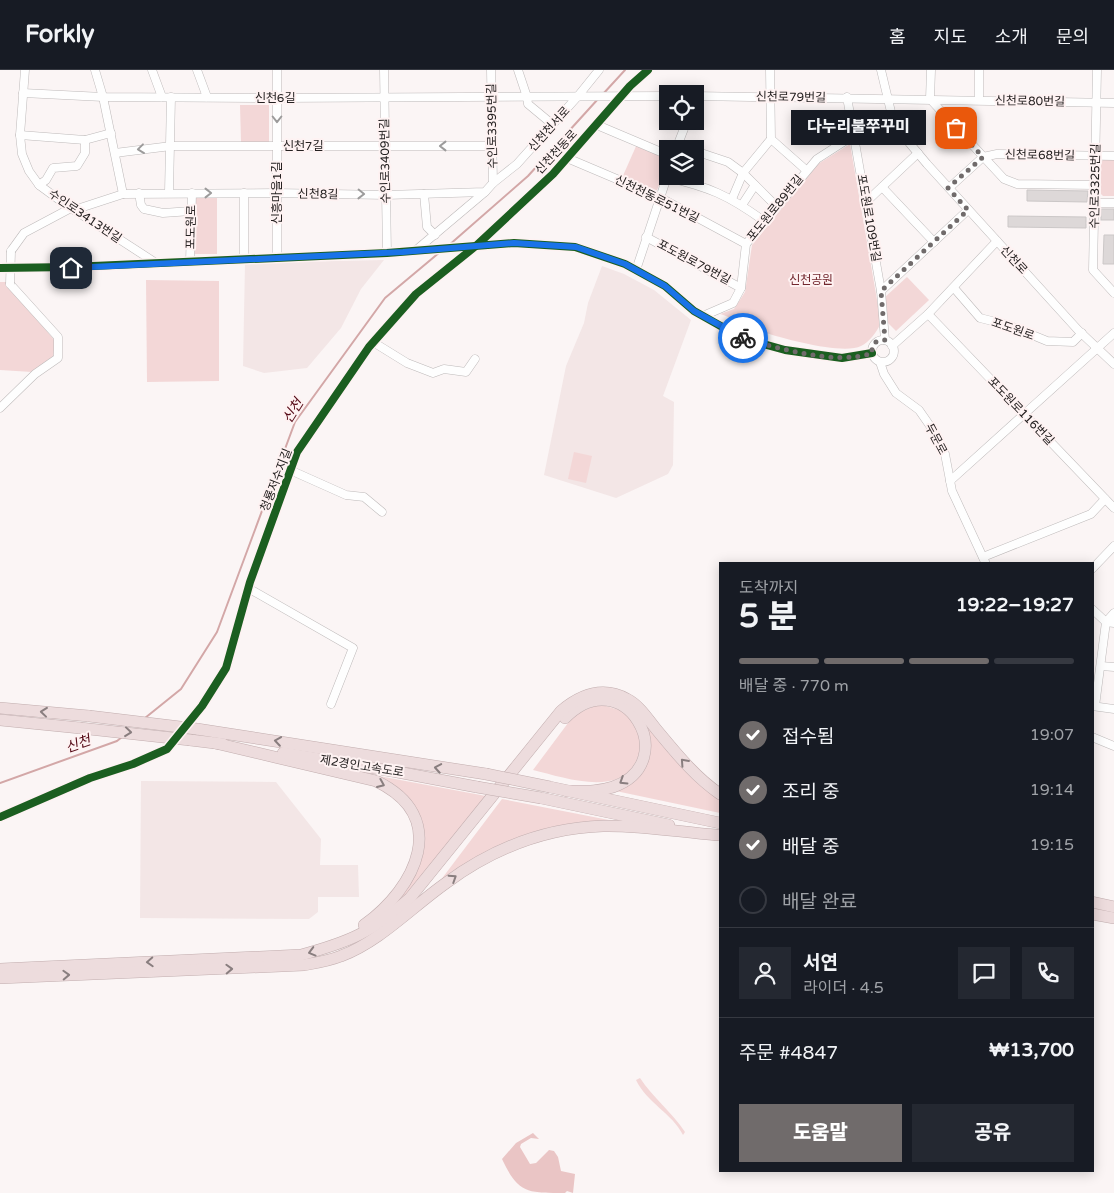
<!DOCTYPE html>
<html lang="ko">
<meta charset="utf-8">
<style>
body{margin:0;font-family:"Varela Round","Noto Sans KR",sans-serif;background:#242831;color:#f1f3f6;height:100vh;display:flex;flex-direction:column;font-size:19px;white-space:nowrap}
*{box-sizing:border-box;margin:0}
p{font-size:16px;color:#9ea1a6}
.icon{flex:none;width:28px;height:28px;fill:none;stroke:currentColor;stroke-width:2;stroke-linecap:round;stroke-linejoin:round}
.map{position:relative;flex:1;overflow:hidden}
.details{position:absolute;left:719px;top:492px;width:375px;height:610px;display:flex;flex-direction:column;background:#171b24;border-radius:0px;box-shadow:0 2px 12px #0003}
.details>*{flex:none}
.fabs{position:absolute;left:659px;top:15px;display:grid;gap:10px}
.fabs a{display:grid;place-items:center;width:45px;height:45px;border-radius:0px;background:#171b24;box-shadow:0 2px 12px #0003;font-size:25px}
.pin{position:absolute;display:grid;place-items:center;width:42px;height:42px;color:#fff;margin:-21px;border-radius:10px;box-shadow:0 2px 8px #0006}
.courier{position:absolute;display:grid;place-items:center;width:50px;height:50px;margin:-25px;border:4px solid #1a73e8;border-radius:50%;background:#fff;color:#222;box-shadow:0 1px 6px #0007}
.bubble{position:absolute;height:35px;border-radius:0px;background:#171b24;box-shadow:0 2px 12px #0003;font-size:16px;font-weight:800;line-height:35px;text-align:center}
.overview em{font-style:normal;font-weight:800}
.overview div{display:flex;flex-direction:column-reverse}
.overview{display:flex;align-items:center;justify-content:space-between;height:85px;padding:0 20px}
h1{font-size:32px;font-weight:800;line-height:38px}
.bar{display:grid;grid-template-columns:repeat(4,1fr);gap:8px 5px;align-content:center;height:60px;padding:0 20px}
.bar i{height:6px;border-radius:4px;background:#363941}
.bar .selected{background:#706b6b}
.bar p{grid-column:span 4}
.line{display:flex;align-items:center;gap:12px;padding:0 20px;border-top:1px solid #363941}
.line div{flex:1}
.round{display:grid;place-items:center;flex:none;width:52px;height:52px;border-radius:0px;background:#242831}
ol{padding:0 20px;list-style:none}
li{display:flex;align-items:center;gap:15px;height:55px}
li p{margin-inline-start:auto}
li .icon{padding:5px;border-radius:50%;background:#706b6b;color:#fff;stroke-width:4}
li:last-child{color:#9ea1a6}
li i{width:28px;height:28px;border:2px solid #363941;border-radius:50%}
.primary-button{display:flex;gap:10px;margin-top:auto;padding:10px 20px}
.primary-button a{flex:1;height:58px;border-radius:0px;background:#706b6b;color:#fff;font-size:20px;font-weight:800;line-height:58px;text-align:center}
.primary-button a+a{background:#242831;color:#f1f3f6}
header{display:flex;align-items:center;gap:30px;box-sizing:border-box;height:70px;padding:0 25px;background:#171b24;border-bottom:1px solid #363941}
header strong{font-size:24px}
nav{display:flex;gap:28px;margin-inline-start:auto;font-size:18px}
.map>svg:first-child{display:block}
</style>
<header>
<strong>Forkly</strong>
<nav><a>홈</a><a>지도</a><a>소개</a><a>문의</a></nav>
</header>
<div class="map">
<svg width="1114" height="1123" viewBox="0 0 1114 1123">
<rect width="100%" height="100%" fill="#fbf5f5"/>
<g fill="#f3e6e6">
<polygon points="384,190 361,219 341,258 307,298 264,303 243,296 245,193"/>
<polygon points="602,196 624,204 654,220 691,250 663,326 674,332 673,395 668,404 616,428 544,405 566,296 584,253 588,233"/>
<polygon points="141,711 276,712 321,769 320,795 358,795 359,827 318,827 318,842 309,849 140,848"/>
</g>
<g fill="#f3d7d7">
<polygon points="240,35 269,35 269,72 241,72"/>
<polygon points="637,74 667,87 667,97 657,120 654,121 622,108"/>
<path d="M850 74 881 253C877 261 870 272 861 276 842 286 772 266 751 258 741 254 731 247 720 244L734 239 745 222 752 175 818 94Z"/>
<polygon points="1103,90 1114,90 1114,126 1103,126 1101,124 1101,92"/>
<rect x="194" y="128" width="23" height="56"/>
<polygon points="907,207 929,230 896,261 888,253 884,228"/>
<polygon points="146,210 219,211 219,311 147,312"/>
<polygon points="0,212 6,212 55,271 53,289 32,302 0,300"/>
<polygon points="574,382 592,386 586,413 568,409"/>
<path d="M599 634 626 642C638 663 647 672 634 695 615 726 562 707 533 700L574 645Z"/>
<polygon points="644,652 720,728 720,743 611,720 624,714 649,674"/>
<polygon points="352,701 486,726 407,826 386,845 417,802 412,734"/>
<path d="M502 729 614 751C584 755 551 755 523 766 491 777 464 797 437 815Z"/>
<path d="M640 1008C653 1028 672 1042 685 1062L683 1065C672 1043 647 1033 636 1010Z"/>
</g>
<path fill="#eac5c5" d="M533 1063 539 1069 531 1068 521 1074 520 1077 530 1094 536 1093 549 1080 554 1081 558 1087 561 1101 575 1104 573 1123 567 1121 565 1123C526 1123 518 1123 502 1089L516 1073Z"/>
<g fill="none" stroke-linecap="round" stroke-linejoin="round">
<g stroke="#d3a7a7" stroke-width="2">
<polyline points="603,24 625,0"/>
<polyline points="448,176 528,106 598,29"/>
<polyline points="145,648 181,619 217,562 295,352 385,228 440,182"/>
<polyline points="0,713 117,671 122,667"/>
</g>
</g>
<g fill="#ddd8d8" stroke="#cbc7c7">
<polygon points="1027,120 1088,121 1087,132 1027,131"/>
<rect x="1101" y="139" width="13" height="11"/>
<polygon points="1008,146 1086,147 1086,158 1008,157"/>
<polygon points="1104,165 1114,165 1114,194 1103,194"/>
</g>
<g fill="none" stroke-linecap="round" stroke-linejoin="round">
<polyline stroke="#d0cbcb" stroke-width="8" stroke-dasharray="8 4" stroke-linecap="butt" points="167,679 196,644"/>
<defs>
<g id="minor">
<polyline points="25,0 20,65 22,84 29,101 39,115 65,134 156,193"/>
<polyline points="95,0 103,27 123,124"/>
<polyline points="152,0 162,27"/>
<polyline points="197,0 207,27"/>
<polyline points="277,0 277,187"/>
<polyline points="384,0 387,183"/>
<polyline points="491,0 493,113"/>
<polyline points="518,0 527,27 528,34 552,54"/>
<polyline points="770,0 771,69 806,100"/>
<polyline points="881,0 892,46 901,63 927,94 1078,260 1114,294"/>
<polyline points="931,0 930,29 1004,109 1017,114 1095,115"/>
<polyline points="1097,0 1093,200 1114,223"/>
<polyline points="23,23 103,27 277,28 668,26"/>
<polyline points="695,26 1114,33"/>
<polyline points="847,27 881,221 885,270"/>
<polyline points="979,30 979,0"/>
<polyline points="597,55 668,85"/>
<polyline points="20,65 85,70"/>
<polyline points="678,76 687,79"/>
<polyline points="676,79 687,51"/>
<polyline points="695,81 728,92 743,103 776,136"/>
<polyline points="115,83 171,76 492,76"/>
<polyline points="567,88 659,127 746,174"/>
<path d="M666 107C709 117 728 125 764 151"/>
<polyline points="39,115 46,110 53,98 77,96 85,83 85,70 111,63"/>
<polyline points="882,117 934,172"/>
<polyline points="949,118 983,87 997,84 1114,86"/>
<polyline points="169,122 171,27"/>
<polyline points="139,123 141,135 144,139 163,143 191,141"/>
<polyline points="244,123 244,188"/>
<polyline points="424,124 427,157 435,165"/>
<polyline points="732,129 743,103 771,69"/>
<polyline points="866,132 918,83"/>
<polyline points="1094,133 1114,133"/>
<polyline points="742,135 755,115"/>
<polyline points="74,140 123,124 277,123 386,125 485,122 493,113 517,94 578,26 599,0"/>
<polyline points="646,167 741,218"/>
<polyline points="11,181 24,163 71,138"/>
<polyline points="415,181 485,122"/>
<polyline points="190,191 192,123"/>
<polyline points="0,198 71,197 387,183 514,173 575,177 625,194 665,216 694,241 742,268 785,280 842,288 872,283"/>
<polyline points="636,200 668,104"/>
<polyline points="954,218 980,248 1008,255 1047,271 1073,272 1082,263"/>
<polyline points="881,221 968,140"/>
<polyline points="928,244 1114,438"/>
<polyline points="703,246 733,233 741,218 746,174 817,89 845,71 854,62"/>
<circle cx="883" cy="281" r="11"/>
<polyline points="373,272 407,293 433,303 444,299 466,302 475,289"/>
<polyline points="892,276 928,244 997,171"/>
<polyline points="880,292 884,304 896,323 919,340 935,363 945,384 952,421 986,494"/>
<polyline points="0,338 35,304 58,288 58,267 10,214"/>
<polyline points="290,400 346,425 364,427 382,442"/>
<polyline points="950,411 1114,263"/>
<polyline points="983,487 1091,444 1105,429"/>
<polyline points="1092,499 1114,476"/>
<polyline points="248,518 353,578 331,634"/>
<polyline points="1092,539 1106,552 1114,553"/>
<polyline points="1101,596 1114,597"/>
<polyline points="1092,636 1114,639"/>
<polyline points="1095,636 1106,552 1114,543"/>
<polyline points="196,644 226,598 250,512 297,382 369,277 416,224 477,175 553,104 630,16 648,0"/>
<polyline points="1092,667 1114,676"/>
<polyline points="0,747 90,708 133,694 167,679"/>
</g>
<g id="highway">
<polyline points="0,638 89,646"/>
<path d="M565 648C624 589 684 692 613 717 598 722 583 721 567 721"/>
<polyline points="0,650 80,658"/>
<polyline points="197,659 486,704"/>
<polyline points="190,670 223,674"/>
<path d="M215 673 376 711C451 747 416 818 364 855"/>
<polyline points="283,683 392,701 477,717"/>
<polyline points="550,717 720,753"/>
<polyline points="541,728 669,755"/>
<polyline points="1092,832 1114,837"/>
<polyline points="1092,844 1114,848"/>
<path d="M0 899 301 885C349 872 373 862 410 828L561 641C581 624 603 616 627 629 639 635 648 649 656 659 676 683 695 707 720 724"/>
<path d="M0 908 304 895C316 893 329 891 341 886 379 872 412 837 446 813 492 779 545 758 603 756 641 755 679 762 717 765"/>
</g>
</defs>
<use href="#minor" stroke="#bebaba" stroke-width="9"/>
<use href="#highway" stroke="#c1adae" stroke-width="12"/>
<use href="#minor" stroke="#fefefe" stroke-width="8"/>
<use href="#highway" stroke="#eddcdd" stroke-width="11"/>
<defs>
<polyline id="minor-bridge" points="10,214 11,181"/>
<g id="highway-bridge">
<polyline points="89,646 197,659"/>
<polyline points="80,658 190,670"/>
<polyline points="486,704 550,717"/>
<polyline points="477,717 541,728"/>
</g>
</defs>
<use href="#minor-bridge" stroke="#bebaba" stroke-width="9" stroke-linecap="butt"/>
<use href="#highway-bridge" stroke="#c1adae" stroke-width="12" stroke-linecap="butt"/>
<use href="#minor-bridge" stroke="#fefefe" stroke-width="8"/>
<use href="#highway-bridge" stroke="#eddcdd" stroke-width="11"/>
<defs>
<g id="cycleway">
<polyline points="0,198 71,197 387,183 514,173 575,177 625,194 665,216 694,241 742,268 785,280 842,288 872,283"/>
<polyline points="0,747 90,708 133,694 167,679 202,636 226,598 250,512 297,382 369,277 416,224 477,175 553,104 630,16 648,0"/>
</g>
</defs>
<use href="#cycleway" stroke="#fef2f2" stroke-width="11"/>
<use href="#cycleway" stroke="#1b5e20" stroke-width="8"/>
</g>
<defs><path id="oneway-chevron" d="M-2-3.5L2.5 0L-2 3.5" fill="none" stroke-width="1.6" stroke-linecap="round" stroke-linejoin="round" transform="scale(1.25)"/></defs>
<g stroke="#9c9b9b">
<use href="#oneway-chevron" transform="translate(277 49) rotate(90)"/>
<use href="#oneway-chevron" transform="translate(443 76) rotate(180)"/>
<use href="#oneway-chevron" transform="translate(141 79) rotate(173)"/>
<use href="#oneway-chevron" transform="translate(208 123)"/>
<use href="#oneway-chevron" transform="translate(361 124) rotate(1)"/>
</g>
<g stroke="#897e7f">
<use href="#oneway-chevron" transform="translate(44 642) rotate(-174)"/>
<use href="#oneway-chevron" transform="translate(128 662) rotate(6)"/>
<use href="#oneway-chevron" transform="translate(278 671) rotate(-172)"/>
<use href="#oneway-chevron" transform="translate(684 692) rotate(-132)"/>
<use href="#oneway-chevron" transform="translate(438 698) rotate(-170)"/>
<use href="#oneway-chevron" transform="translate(623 711) rotate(148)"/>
<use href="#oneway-chevron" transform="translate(381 714) rotate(23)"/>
<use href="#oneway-chevron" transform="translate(453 808) rotate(-33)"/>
<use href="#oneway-chevron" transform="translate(312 882) rotate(165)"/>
<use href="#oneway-chevron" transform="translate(150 892) rotate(177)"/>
<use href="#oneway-chevron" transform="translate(229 899) rotate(-2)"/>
<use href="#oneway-chevron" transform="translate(66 905) rotate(-2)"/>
</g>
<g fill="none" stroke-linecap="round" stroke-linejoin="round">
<path stroke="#706b6b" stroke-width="5" stroke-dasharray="0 9" d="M743 268C777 278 837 296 872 283V277L876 272 885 270 881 221 968 140 948 118 983 87 956 58"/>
<polyline stroke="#1a73e8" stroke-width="6" points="71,198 403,182 514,173 576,177 625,194 665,216 694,241 743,268"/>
</g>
<g text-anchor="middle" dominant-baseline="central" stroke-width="4" stroke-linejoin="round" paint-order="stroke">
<g font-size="12" fill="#252121" stroke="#fef2f2">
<text transform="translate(791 27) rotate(1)">신천로79번길</text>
<text x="275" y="28">신천6길</text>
<text transform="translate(1030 31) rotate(1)">신천로80번길</text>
<text transform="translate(492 56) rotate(-91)">수인로3395번길</text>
<text transform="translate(549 59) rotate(-48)">신천천서로</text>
<text x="303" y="76">신천7길</text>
<text transform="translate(556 82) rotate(-47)">신천천동로</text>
<text transform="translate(1040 85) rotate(1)">신천로68번길</text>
<text transform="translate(385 91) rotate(-91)">수인로3409번길</text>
<text transform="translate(1095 116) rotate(-89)">수인로3325번길</text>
<text transform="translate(277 123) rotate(-90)">신흥마을1길</text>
<text transform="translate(318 124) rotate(1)">신천8길</text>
<text transform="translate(657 129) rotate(26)">신천천동로51번길</text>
<text transform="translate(775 138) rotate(-51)">포도원로89번길</text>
<text transform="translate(85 146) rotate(34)">수인로3413번길</text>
<text transform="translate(869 148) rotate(80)">포도원로109번길</text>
<text transform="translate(191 157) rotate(-89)">포도원로</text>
<text transform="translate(1014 190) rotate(47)">신천로</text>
<text transform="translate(694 192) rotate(28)">포도원로79번길</text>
<text transform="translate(1013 259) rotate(19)">포도원로</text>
<text transform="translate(1021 341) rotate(46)">포도원로116번길</text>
<text transform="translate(936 369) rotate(62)">두문로</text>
<text transform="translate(276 410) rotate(-69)">청룡저수지길</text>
<text transform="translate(362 696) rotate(9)">제2경인고속도로</text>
</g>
<g font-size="12" fill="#72272e" stroke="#fef2f2">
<text x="811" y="210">신천공원</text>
</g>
<g font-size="14" font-style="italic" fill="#560b17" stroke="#fef2f2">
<text transform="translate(293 341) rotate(-58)">신천</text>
<text transform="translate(78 674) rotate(-20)">신천</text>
</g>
</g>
</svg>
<div class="fabs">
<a><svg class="icon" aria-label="locate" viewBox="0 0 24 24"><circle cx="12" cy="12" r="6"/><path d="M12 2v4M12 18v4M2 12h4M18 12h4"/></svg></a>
<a><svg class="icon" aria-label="layers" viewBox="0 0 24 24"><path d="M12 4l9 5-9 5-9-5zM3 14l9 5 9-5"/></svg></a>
</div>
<div class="pin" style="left:956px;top:58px;background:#ea580c"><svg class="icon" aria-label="bag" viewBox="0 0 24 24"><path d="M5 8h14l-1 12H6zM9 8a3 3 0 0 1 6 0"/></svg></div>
<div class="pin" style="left:71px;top:198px;background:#1f2937"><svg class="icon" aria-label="home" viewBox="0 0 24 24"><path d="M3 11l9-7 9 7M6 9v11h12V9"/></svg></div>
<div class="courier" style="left:743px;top:268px"><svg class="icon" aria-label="bike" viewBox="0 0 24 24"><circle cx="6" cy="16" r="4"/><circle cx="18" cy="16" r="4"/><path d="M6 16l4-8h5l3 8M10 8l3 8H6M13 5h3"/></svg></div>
<div class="bubble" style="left:791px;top:40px;width:135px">다누리불쭈꾸미</div>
<section class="details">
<div class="overview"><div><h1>5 분</h1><p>도착까지</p></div><em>19:22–19:27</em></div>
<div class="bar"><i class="selected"></i><i class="selected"></i><i class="selected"></i><i></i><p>배달 중 · 770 m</p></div>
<ol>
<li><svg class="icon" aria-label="check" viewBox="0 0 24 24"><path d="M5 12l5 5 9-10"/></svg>접수됨<p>19:07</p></li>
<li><svg class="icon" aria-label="check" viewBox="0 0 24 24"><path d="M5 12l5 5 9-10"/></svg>조리 중<p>19:14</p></li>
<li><svg class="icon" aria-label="check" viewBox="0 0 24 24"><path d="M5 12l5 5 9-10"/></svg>배달 중<p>19:15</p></li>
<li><i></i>배달 완료</li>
</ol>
<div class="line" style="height:90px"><a class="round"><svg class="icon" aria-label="person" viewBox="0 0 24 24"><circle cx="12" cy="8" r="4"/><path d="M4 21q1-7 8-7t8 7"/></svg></a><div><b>서연</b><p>라이더 · 4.5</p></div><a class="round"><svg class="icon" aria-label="chat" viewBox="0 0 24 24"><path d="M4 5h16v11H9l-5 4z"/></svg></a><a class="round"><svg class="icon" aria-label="phone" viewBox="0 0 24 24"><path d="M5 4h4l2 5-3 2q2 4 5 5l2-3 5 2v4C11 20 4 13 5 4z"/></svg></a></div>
<div class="line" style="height:65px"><div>주문 #4847</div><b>₩13,700</b></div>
<div class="primary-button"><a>도움말</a><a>공유</a></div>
</section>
</div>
